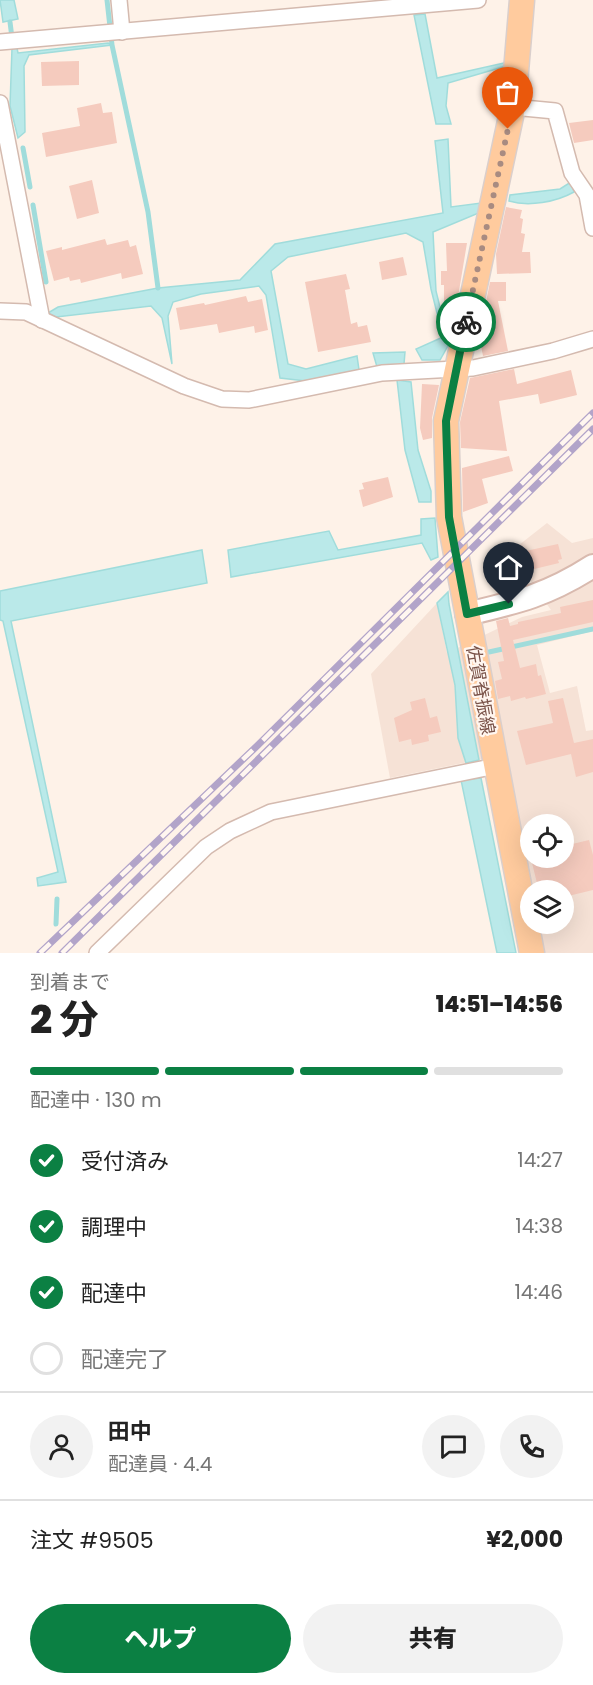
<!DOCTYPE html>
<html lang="ja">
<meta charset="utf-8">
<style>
body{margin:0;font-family:Poppins,"Noto Sans JP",sans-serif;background:#f2f2f2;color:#222;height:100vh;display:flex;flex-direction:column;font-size:22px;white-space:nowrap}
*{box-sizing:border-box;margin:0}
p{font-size:20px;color:#767676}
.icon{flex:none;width:33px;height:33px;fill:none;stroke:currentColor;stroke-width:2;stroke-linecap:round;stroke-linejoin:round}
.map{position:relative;height:953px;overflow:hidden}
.details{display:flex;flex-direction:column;background:#fff;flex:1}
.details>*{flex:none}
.fabs{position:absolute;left:520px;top:814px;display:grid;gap:12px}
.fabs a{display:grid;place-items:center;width:54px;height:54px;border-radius:50%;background:#fff;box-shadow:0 6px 24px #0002;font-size:30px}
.pin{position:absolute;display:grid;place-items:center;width:51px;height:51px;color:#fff;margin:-62px -26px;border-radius:50% 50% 50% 0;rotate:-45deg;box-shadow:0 0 6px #0007}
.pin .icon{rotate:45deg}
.courier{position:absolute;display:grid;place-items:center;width:60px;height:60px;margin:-30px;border:4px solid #0b8043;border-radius:50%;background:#fff;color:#222;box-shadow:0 2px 8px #0007}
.headline em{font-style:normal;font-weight:800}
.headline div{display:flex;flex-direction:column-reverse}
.headline{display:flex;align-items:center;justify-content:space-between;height:102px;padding:0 30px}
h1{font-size:39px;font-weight:800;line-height:45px}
.bar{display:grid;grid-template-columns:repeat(4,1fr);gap:9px 6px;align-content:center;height:72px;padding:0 30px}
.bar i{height:8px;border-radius:4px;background:#e0e0e0}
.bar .selected{background:#0b8043}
.bar p{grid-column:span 4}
.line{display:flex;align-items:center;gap:15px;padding:0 30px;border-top:2px solid #e0e0e0}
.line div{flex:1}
.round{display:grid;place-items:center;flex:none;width:63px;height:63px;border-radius:32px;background:#f2f2f2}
ol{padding:0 30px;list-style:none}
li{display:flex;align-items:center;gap:18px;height:66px}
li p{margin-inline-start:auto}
li .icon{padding:6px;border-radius:50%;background:#0b8043;color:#fff;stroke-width:4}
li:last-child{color:#767676}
li i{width:33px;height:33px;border:3px solid #e0e0e0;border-radius:50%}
.primary-button{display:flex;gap:12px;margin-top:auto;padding:12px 30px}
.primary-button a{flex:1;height:69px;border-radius:36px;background:#0b8043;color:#fff;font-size:24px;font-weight:800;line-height:69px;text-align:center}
.primary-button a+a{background:#f2f2f2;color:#222}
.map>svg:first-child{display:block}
</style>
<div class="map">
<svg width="593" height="953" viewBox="0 0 593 953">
<rect width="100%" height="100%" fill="#fef2e8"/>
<path fill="#f6e2d6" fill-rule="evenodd" d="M547 523 572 543 593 538V631L537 645 550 693 577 686 586 731 593 730V953H540L534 924H564V891H531L502 755 390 778 371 674 437 603 447 653 522 617 551 610 510 552ZM531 825H564V858H531Z"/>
<g fill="#bae9e9" stroke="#a0dcdb" stroke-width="1.5">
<polygon points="0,0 14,0 18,19 3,22"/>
<polygon points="425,14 437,78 508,62 506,66 448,83 446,106 451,124 436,124 414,15"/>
<polygon points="108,43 112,45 29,55 24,66 25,132 18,138 10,106 12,48 17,48 18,53"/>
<polygon points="448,139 451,207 481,203 481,212 433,232 436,291 449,344 440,360 422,360 416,349 443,337 431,289 423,242 406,233 288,257 271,271 288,364 306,369 357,356 359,370 306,381 280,378 266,295 259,286 201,294 173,302 168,316 172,364 162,318 151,306 56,317 48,313 58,307 158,288 240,280 275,244 443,213 435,141"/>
<path d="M571 182 574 192C556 202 529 207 509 201L510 195 560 189Z"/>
<polygon points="405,352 404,364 377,367 373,353"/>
<polygon points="397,380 411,382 418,450 431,491 431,502 419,502 405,450"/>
<polygon points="435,518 438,557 431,560 422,543 231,577 228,550 329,531 338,550 421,535 421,519"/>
<polygon points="202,550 207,583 11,621 66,882 38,886 37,878 58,872 3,621 0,620 0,591"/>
<polygon points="448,592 449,604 479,760 466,763 458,738 455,685 437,603"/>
<polygon points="481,778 516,953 497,953 461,780"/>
</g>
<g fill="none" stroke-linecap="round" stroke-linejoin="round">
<g stroke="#a0dcdb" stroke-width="5">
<polyline points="107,0 112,45 148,212 158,288"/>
<polyline points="10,22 12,38"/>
<polyline points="23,148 30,187"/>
<polyline points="33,205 46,282"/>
<polyline points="489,652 593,629"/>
<polyline points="56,924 57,899"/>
</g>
</g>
<g fill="#f5cbbe">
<polygon points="79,61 79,85 42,86 41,62"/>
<polygon points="101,103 103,113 112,112 117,143 46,157 42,133 80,126 77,108"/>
<polygon points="593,120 593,140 574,143 569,123"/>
<polygon points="92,180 99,213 77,219 69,186"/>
<polygon points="506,207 522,210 520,218 523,219 521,233 525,234 522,252 530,252 531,273 497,274 496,254"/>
<polygon points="105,239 107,245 128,240 130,247 136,245 143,274 122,279 121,273 81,283 80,279 70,281 69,277 54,281 46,251 62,247 62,250"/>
<polygon points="446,243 467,243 457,303 444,303 444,285 441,285 441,271 447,271"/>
<polygon points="403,257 407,275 382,280 379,262"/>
<polygon points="346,274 350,289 345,290 351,324 357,322 358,327 367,325 371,342 318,352 305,282"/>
<polygon points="490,282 506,282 506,301 498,301 508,351 483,356 479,336"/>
<polygon points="246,296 248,302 262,299 268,330 255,333 254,326 219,333 217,324 180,330 176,308 204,303 205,305"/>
<polygon points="514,369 517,384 571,370 577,395 540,404 538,394 499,401 507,451 461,448 460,422 470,378"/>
<polygon points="422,384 439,385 432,418 432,438 423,440 420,428"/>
<polygon points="509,456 513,471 482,479 488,503 463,512 462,468"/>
<polygon points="388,477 393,497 363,507 359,490 364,489 362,483"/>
<polygon points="558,544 562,559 558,560 559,563 526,571 521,552"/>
<polygon points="593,600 593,622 513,640 520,668 536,664 538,676 541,675 546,694 526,699 525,697 511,701 510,696 498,699 495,681 502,679 498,662 504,661 496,621 508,618 510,626 518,624 518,622 561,613 560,607"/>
<polygon points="425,698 430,718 437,716 441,732 428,735 429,741 412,745 411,739 399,742 394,718 412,710 410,702"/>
<polygon points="563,698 574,743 593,739 593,772 576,777 571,754 526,765 517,731 553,723 548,701"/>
<polygon points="589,840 593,855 593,890 564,897 564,891 539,891 532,863 564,858 564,846"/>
</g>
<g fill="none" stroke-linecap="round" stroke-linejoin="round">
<defs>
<g id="street">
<polyline points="119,0 122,32"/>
<polyline points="0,42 478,0"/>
<polyline points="0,103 42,320"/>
<polyline points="513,107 555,111 572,173 587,195 593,228"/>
<polyline points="0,311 26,312 184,386 222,399 249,400 382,373 473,368 553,351 593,339"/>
<polyline points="97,953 206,847 230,831 271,812 496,766"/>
</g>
<path id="secondary" d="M467 614C518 602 548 595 593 566"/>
<polyline id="primary" points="522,0 513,107 446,421 449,517 532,953"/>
</defs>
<use href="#street" stroke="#d4baaf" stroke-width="18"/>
<use href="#secondary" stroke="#d9baaf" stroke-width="26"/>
<use href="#primary" stroke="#dacfcc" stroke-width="27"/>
<use href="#street" stroke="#fff" stroke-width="15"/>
<use href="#secondary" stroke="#fff" stroke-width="22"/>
<use href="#primary" stroke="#ffcb9e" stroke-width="24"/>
<defs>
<g id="rail">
<polyline points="40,953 258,745 593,413"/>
<polyline points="62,953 593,429"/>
</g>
</defs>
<use href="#rail" stroke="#b2a4c9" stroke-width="7"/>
<use href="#rail" stroke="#fff6f0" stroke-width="4.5" stroke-dasharray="14" stroke-linecap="butt"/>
</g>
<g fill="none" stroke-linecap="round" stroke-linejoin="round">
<polyline stroke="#a88b81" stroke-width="6" stroke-dasharray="0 10.8" points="466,322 508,129"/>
<polyline stroke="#0b8043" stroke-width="8" points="466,322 446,421 449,517 467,614 509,604"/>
</g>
<g text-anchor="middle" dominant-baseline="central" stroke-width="4.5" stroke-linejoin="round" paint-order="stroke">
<g font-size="18" fill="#7a5349" stroke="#fff6f0">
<text transform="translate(481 690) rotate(80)">佐賀脊振線</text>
</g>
</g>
</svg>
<div class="fabs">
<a><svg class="icon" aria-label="locate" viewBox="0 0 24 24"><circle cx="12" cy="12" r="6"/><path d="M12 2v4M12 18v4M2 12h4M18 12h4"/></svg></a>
<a><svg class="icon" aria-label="layers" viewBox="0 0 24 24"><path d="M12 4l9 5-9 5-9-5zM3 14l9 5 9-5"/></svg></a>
</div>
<div class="pin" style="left:508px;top:129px;background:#ea580c"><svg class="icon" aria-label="bag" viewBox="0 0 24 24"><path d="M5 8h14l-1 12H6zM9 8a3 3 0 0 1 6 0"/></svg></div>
<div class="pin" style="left:509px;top:604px;background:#1f2937"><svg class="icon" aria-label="home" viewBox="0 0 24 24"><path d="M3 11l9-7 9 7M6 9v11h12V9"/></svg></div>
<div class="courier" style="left:466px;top:322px"><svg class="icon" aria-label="bike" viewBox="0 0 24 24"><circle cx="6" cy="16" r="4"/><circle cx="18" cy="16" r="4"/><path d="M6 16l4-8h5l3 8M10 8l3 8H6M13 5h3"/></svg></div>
</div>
<section class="details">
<div class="headline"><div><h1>2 分</h1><p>到着まで</p></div><em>14:51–14:56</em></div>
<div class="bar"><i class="selected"></i><i class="selected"></i><i class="selected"></i><i></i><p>配達中 · 130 m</p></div>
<ol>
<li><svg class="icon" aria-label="check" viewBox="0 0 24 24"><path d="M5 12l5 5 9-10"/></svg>受付済み<p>14:27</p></li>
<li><svg class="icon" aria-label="check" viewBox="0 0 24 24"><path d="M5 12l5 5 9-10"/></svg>調理中<p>14:38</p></li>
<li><svg class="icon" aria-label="check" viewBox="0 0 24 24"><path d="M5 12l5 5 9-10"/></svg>配達中<p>14:46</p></li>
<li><i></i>配達完了</li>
</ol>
<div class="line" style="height:108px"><a class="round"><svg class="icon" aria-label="person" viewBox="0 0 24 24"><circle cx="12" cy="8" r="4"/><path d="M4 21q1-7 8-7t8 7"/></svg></a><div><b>田中</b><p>配達員 · 4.4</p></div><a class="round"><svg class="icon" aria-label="chat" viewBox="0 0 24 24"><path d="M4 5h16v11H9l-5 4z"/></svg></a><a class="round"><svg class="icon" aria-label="phone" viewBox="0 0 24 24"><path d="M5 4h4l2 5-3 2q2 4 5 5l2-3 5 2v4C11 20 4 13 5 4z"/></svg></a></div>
<div class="line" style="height:78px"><div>注文 #9505</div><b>¥2,000</b></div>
<div class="primary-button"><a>ヘルプ</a><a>共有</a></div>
</section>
